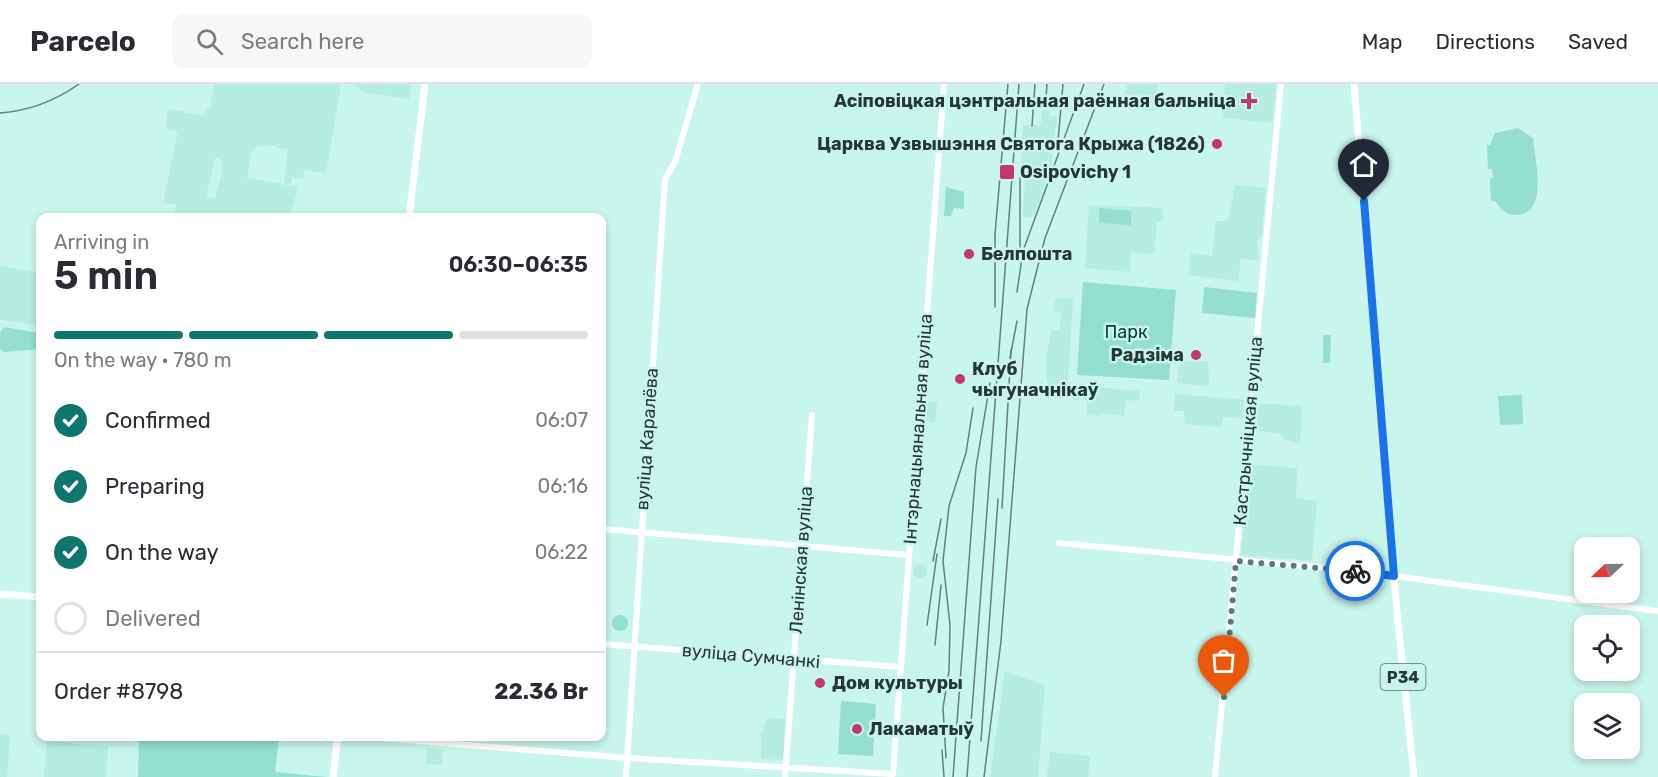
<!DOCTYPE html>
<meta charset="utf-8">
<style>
body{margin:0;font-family:Rubik,sans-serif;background:#f7f7f7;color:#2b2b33;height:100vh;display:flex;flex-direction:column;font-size:22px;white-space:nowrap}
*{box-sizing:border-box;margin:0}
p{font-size:20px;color:#7c7c81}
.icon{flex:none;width:33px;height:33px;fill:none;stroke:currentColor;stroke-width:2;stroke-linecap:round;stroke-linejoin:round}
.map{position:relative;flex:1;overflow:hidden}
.sheet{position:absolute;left:36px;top:129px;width:570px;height:528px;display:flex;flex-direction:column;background:#fff;border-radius:12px;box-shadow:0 3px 9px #0003}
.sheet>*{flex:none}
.needle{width:39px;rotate:248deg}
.buttons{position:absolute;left:1574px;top:453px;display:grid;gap:12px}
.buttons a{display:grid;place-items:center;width:66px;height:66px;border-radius:12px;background:#fff;box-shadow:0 3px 9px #0003;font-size:30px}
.pin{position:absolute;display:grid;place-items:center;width:51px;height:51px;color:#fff;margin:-62px -26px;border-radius:50% 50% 50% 0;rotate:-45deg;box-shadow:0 0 6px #0007}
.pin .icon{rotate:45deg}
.courier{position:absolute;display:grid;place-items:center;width:60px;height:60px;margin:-30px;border:4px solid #1a73e8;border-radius:50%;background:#fff;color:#222;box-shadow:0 2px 8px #0007}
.headline em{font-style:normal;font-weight:600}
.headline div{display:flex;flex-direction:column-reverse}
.headline{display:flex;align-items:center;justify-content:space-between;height:102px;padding:0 18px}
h1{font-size:39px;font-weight:600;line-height:45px}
.bar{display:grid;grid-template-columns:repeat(4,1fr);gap:9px 6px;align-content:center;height:72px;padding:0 18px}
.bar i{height:8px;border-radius:4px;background:#e1e1e2}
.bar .current{background:#0f766e}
.bar p{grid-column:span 4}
.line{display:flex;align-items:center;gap:15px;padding:0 18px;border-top:2px solid #e1e1e2}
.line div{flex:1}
ol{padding:0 18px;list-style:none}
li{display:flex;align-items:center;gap:18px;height:66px}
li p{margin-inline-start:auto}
li .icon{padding:6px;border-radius:50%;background:#0f766e;color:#fff;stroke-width:4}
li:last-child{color:#7c7c81}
li i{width:33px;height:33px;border:3px solid #e1e1e2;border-radius:50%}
header{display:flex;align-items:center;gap:36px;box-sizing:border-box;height:84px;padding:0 30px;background:#fff;border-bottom:2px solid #e1e1e2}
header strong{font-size:28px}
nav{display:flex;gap:33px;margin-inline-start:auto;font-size:21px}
.search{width:420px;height:54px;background:#f7f7f7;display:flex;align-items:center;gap:15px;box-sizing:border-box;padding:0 21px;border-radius:12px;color:#7c7c81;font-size:22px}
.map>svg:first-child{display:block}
</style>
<header>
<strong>Parcelo</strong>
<div class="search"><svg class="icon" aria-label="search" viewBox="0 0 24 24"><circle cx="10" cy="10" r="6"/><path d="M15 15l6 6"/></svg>Search here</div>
<nav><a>Map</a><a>Directions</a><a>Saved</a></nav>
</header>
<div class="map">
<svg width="1658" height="693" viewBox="0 0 1658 693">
<rect width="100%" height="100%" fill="#c8f5ec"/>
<g fill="#b5ede1" fill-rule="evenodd">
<path d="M214 0H341L326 89 304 86 303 95 292 93 291 100 284 99 288 65 277 64 276 58V62H258L251 70 247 94 298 103 289 133 243 134 227 131 226 133H184L174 131 176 121 163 119 178 47 166 45 168 25 204 32 206 25H210ZM215 74 221 75 223 85 215 114 206 113Z"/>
<polygon points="355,0 411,0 409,15 363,8"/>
<polygon points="1128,0 1158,0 1155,27 1118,24"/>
<polygon points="1225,0 1276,0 1272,39 1223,34"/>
<polygon points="1042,26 1050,27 1049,32 1057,33 1051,83 1034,131 1026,134 1023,131 1025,93 1022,93 1021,73 1023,41 1041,41"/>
<polygon points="1235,101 1266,104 1262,150 1257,157 1259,176 1240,175 1239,197 1188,191 1191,169 1212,172 1216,137 1228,137"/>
<polygon points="1089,121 1163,124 1162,138 1157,138 1154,170 1131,168 1130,188 1085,184"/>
<polygon points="0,182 40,189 40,241 0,236"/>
<polygon points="1056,214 1073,215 1067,312 1050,310 1046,292 1046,272 1052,246 1060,247 1061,228 1053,227"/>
<polygon points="1179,277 1208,277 1209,302 1177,299"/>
<polygon points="1075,301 1140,307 1139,317 1126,316 1124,332 1101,329 1100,332 1087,331 1087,316 1073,316"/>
<polygon points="1175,310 1244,316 1243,334 1223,333 1221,343 1185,340 1184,327 1174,327"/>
<polygon points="927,317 937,318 935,339 926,337"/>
<polygon points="1256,319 1302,322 1300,360 1283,355 1282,349 1254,347"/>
<polygon points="1249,380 1297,384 1296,414 1317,417 1312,477 1241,471"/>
<circle cx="920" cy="487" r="7"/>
<polygon points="1005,588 1045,601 1038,693 990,693"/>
<polygon points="767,634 785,635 784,676 761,675 761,650"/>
<polygon points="0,650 10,651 7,693 0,693"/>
<polygon points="47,657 108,662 106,693 44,693"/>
<polygon points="427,664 443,666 442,681 426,680"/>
<polygon points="1050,668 1090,672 1088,693 1047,693"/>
</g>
<g fill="#94dfd1">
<path d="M1518 44 1533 54C1535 76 1549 129 1517 131 1506 132 1501 125 1495 117H1491L1490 94H1493L1492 85H1488L1487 61H1490L1495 49Z"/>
<polygon points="946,103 964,108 964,125 954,124 951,132 944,132"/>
<polygon points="1099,124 1131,127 1131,141 1099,139"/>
<polygon points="1083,198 1176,206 1169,296 1077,291"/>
<polygon points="1204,203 1257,209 1255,234 1202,229"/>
<polygon points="4,243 40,249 40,265 4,268 0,265 0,249"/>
<polygon points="1323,251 1331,251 1330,279 1323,279"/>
<polygon points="1522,311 1523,340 1500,341 1498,312"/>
<circle cx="620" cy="539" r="8"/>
<polygon points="841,617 876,620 873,672 838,670"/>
<polygon points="139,653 279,653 275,688 327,693 138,693"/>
</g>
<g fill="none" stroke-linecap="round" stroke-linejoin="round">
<g stroke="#fff" stroke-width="6">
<polyline points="602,445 909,471"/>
<polyline points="1059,459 1348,486 1658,527"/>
<polyline points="602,560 900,583"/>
<polyline points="357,652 627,674 893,690 944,0"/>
<polyline points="626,693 665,95 675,78 698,0"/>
<polyline points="785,693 812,331"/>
<polyline points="1215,693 1281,0"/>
</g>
<g stroke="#fff" stroke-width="7">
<polyline points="1354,0 1397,528 1414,693"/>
<polyline points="409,134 425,0"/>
<polyline points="0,510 40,513"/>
<polyline points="333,693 338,652"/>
</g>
<g stroke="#63807a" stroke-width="1.5">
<polyline points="1046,13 1047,0"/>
<path d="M0 29C28 27 55 17 79 0"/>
<polyline points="1032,42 1035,0"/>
<polyline points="1058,57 1063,0"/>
<polyline points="1020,87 1020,165"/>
<polyline points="1017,208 1023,167 1084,0"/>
<polyline points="995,223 995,150 1008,0"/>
<polyline points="1010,274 1017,237"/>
<polyline points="1002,424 1011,266"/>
<polyline points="933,477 941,435"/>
<polyline points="927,541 937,470"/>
<polyline points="935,561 941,501"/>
<polyline points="981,657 998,415"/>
<polyline points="942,666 944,693"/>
<polyline points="946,674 943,624 949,587 950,541 943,477 949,422 966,369 973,324"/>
<polyline points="953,693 976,383 990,299"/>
<polyline points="967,693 1019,0"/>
<polyline points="984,693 1001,557 1027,225 1045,154 1104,0"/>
</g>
</g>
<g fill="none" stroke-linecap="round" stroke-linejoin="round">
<polyline stroke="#5f7a74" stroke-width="6" stroke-dasharray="0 10.8" points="1224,613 1236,477 1355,487"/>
<polyline stroke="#1a73e8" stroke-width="8" points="1355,487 1394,492 1364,117"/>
</g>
<g fill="#c2376e" stroke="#c8f5ec" stroke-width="2">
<path d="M1246 8h6v6h6v6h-6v6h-6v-6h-6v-6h6z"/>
<circle cx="1217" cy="60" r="6"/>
<rect x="999" y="80" width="16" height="16" rx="3"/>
<circle cx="969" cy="170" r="6"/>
<circle cx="1196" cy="271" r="6"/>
<circle cx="960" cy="295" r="6"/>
<circle cx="820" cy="599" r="6"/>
<circle cx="857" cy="645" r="6"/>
</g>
<g text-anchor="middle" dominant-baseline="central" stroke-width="5" stroke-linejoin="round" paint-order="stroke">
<rect fill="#c8f5ec" stroke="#57716b" stroke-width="1.5" x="1380.5" y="580" width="45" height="26" rx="4.5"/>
<g font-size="16" font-weight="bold" fill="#263834">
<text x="1403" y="593">Р34</text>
</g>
<g font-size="18" font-weight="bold" fill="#263834" stroke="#c8f5ec" text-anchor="start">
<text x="1236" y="17" text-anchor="end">Асіповіцкая цэнтральная раённая бальніца</text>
<text x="1205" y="60" text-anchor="end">Царква Узвышэння Святога Крыжа (1826)</text>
<text x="1020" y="88">Osipovichy 1</text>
<text x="981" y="170">Белпошта</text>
<text x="1184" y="271" text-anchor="end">Радзіма</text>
<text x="972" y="285">Клуб<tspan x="972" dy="21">чыгуначнікаў</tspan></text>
<text x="832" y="599">Дом культуры</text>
<text x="869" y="645">Лакаматыў</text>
</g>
<g font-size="18" fill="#033d36" stroke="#c8f5ec">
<text x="1126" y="248">Парк</text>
</g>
<g font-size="18" fill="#263834" stroke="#c8f5ec">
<text transform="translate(918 345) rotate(-86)">Інтэрнацыянальная вуліца</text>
<text transform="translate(1248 347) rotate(-85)">Кастрычніцкая вуліца</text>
<text transform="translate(647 355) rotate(-86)">вуліца Каралёва</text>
<text transform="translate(801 476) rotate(-86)">Ленінская вуліца</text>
<text transform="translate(751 572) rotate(5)">вуліца Сумчанкі</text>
</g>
</g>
</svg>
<div class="buttons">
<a><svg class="needle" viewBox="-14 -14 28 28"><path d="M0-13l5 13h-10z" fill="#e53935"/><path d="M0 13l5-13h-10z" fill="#7c7c81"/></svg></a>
<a><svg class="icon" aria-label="locate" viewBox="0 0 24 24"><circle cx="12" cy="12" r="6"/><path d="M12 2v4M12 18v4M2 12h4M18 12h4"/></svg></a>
<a><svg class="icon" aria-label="layers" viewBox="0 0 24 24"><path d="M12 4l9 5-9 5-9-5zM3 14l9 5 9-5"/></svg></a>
</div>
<div class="pin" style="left:1224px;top:613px;background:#ea580c"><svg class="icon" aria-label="bag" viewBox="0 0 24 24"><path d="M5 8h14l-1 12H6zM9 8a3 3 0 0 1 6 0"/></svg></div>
<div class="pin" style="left:1364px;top:117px;background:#1f2937"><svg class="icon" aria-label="home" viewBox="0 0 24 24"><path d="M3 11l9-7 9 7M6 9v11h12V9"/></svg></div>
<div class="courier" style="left:1355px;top:487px"><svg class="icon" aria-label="bike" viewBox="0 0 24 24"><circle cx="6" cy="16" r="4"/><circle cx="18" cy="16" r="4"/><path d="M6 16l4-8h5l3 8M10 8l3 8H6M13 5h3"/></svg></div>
<section class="sheet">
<div class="headline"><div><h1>5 min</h1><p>Arriving in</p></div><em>06:30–06:35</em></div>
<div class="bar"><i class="current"></i><i class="current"></i><i class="current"></i><i></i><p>On the way · 780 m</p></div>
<ol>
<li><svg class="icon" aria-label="check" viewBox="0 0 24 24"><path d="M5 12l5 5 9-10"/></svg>Confirmed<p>06:07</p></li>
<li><svg class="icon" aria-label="check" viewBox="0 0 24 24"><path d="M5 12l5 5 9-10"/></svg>Preparing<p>06:16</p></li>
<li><svg class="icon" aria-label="check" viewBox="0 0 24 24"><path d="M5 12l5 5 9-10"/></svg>On the way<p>06:22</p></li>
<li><i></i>Delivered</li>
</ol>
<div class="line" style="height:78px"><div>Order #8798</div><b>22.36 Br</b></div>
</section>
</div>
